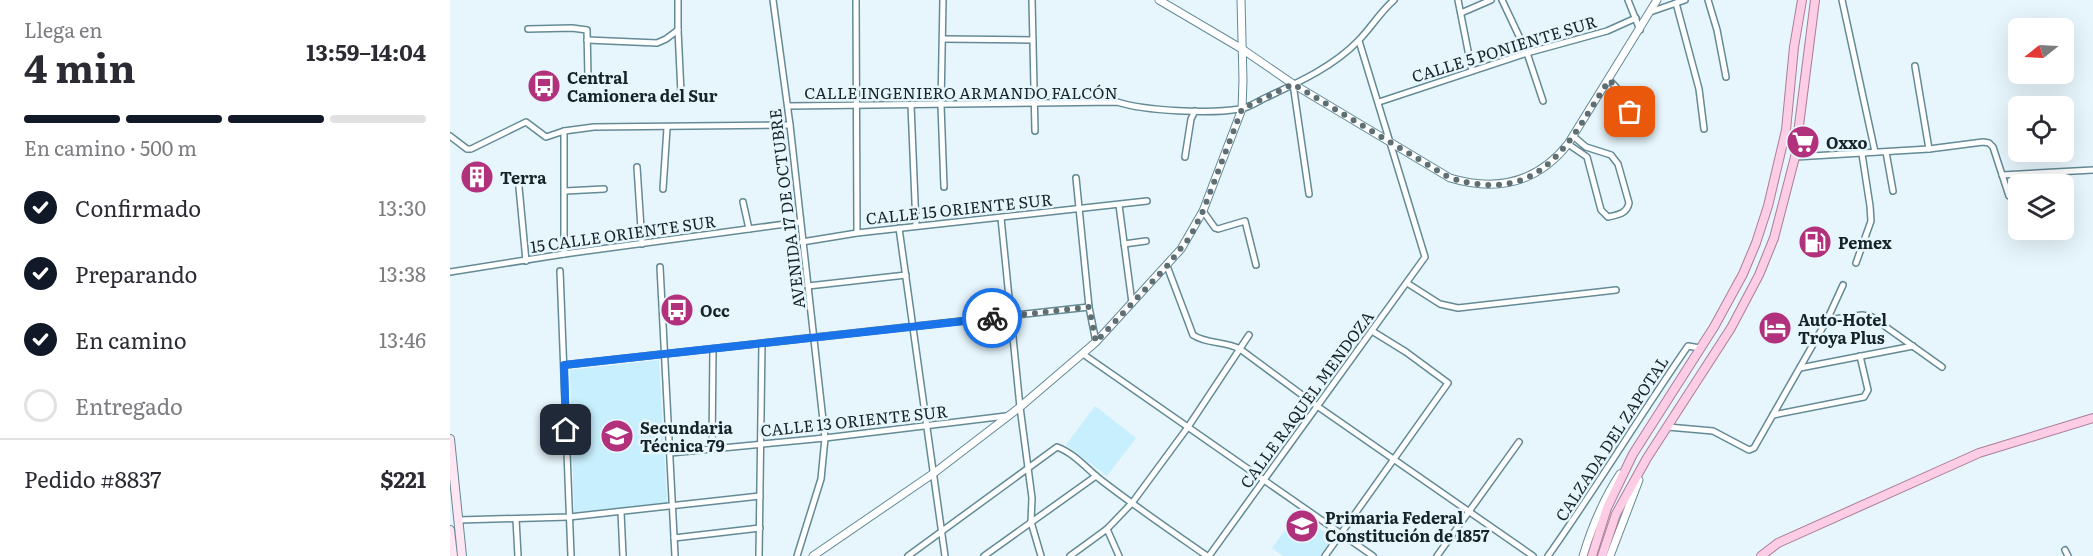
<!DOCTYPE html>
<html lang="es">
<meta charset="utf-8">
<style>
body{margin:0;font-family:Literata,serif;background:#f7f7f7;color:#2b2b33;height:100vh;display:flex;flex-direction:column;font-size:22px;white-space:nowrap}
*{box-sizing:border-box;margin:0}
p{font-size:20px;color:#7c7c81}
.icon{flex:none;width:33px;height:33px;fill:none;stroke:currentColor;stroke-width:2;stroke-linecap:round;stroke-linejoin:round}
.map{position:relative;flex:1;overflow:hidden}
.side{display:flex;flex-direction:column;background:#fff;width:450px}
.side>*{flex:none}
.needle{width:39px;rotate:252deg}
.buttons{position:absolute;left:1558px;top:18px;display:grid;gap:12px}
.buttons a{display:grid;place-items:center;width:66px;height:66px;border-radius:9px;background:#fff;box-shadow:0 6px 24px #0002;font-size:30px}
.pin{position:absolute;display:grid;place-items:center;width:51px;height:51px;color:#fff;margin:-26px;border-radius:12px;box-shadow:0 3px 9px #0006}
.courier{position:absolute;display:grid;place-items:center;width:60px;height:60px;margin:-30px;border:4px solid #1a73e8;border-radius:50%;background:#fff;color:#222;box-shadow:0 2px 8px #0007}
.summary em{font-style:normal;font-weight:700}
.summary div{display:flex;flex-direction:column-reverse}
.summary{display:flex;align-items:center;justify-content:space-between;height:102px;padding:0 24px}
h1{font-size:39px;font-weight:700;line-height:45px}
.bar{display:grid;grid-template-columns:repeat(4,1fr);gap:9px 6px;align-content:center;height:72px;padding:0 24px}
.bar i{height:8px;border-radius:4px;background:#e1e1e2}
.bar .on{background:#111827}
.bar p{grid-column:span 4}
.line{display:flex;align-items:center;gap:15px;padding:0 24px;border-top:2px solid #e1e1e2}
.line div{flex:1}
ol{padding:0 24px;list-style:none}
li{display:flex;align-items:center;gap:18px;height:66px}
li p{margin-inline-start:auto}
li .icon{padding:6px;border-radius:50%;background:#111827;color:#fff;stroke-width:4}
li:last-child{color:#7c7c81}
li i{width:33px;height:33px;border:3px solid #e1e1e2;border-radius:50%}
main{display:flex;flex:1;min-height:0}
.map>svg:first-child{display:block}
</style>
<main>
<section class="side">
<div class="summary"><div><h1>4 min</h1><p>Llega en</p></div><em>13:59–14:04</em></div>
<div class="bar"><i class="on"></i><i class="on"></i><i class="on"></i><i></i><p>En camino · 500 m</p></div>
<ol>
<li><svg class="icon" aria-label="check" viewBox="0 0 24 24"><path d="M5 12l5 5 9-10"/></svg>Confirmado<p>13:30</p></li>
<li><svg class="icon" aria-label="check" viewBox="0 0 24 24"><path d="M5 12l5 5 9-10"/></svg>Preparando<p>13:38</p></li>
<li><svg class="icon" aria-label="check" viewBox="0 0 24 24"><path d="M5 12l5 5 9-10"/></svg>En camino<p>13:46</p></li>
<li><i></i>Entregado</li>
</ol>
<div class="line" style="height:78px"><div>Pedido #8837</div><b>$221</b></div>
</section>
<div class="map">
<svg width="1643" height="556" viewBox="0 0 1643 556">
<rect width="100%" height="100%" fill="#e7f6fc"/>
<g fill="#c8effd">
<polygon points="209,360 217,503 124,512 120,370"/>
<polygon points="645,406 686,438 657,476 616,445"/>
<polygon points="848,513 883,538 870,556 833,556 822,548"/>
</g>
<g fill="none" stroke-linecap="round" stroke-linejoin="round">
<defs>
<g id="minor">
<polyline points="228,0 228,30 231,93"/>
<polyline points="323,0 340,125 375,438 371,479 347,556"/>
<polyline points="406,0 407,233"/>
<polyline points="493,0 491,105 494,187"/>
<polyline points="582,0 585,131"/>
<polyline points="1008,0 1022,71"/>
<polyline points="1052,0 1077,53 1093,101"/>
<polyline points="1178,0 1190,30"/>
<polyline points="1258,0 1267,30 1276,77"/>
<polyline points="1392,0 1425,152"/>
<polyline points="1226,3 1249,89 1254,129"/>
<polyline points="1200,12 1235,0"/>
<polyline points="1011,13 1041,0"/>
<polyline points="78,29 122,28 137,30 138,77"/>
<polyline points="493,39 583,40"/>
<polyline points="137,40 207,43 216,39 228,30"/>
<polyline points="1465,66 1479,149"/>
<path d="M1159 80C1176 96 1179 107 1183 129"/>
<polyline points="843,84 859,194"/>
<polyline points="929,102 1077,53 1157,31 1186,18"/>
<polyline points="461,105 466,226"/>
<path d="M338 106 667 102C695 111 760 114 790 109 798 108 807 102 815 98 847 83 883 67 908 41 921 28 930 12 944 0"/>
<polyline points="114,131 114,254"/>
<polyline points="0,136 17,149 21,149 76,122 96,137 114,131 144,127 340,125"/>
<path d="M1118 144 1137 157 1151 210 1158 217C1167 215 1177 214 1179 203L1168 164 1161 155 1136 147 1123 136"/>
<polyline points="1436,152 1443,191"/>
<polyline points="735,157 741,119 745,111"/>
<polyline points="1345,157 1479,149 1533,142 1539,143 1543,147 1559,196"/>
<polyline points="187,167 192,244"/>
<polyline points="1552,175 1643,170"/>
<polyline points="68,177 76,261"/>
<polyline points="626,178 639,307 646,342"/>
<polyline points="213,189 217,128"/>
<polyline points="115,191 154,189"/>
<polyline points="293,202 299,229"/>
<polyline points="669,205 682,303"/>
<polyline points="753,211 765,228 768,229 795,221 806,265"/>
<polyline points="551,218 570,407 582,498 581,522 591,556"/>
<polyline points="449,228 495,556"/>
<polyline points="352,242 407,233 697,201"/>
<polyline points="674,244 696,241"/>
<polyline points="1406,263 1421,221 1420,206 1412,154"/>
<path d="M717 266 743 335C756 344 775 341 790 349L867 406 1083 556"/>
<polyline points="210,267 225,556"/>
<polyline points="110,271 121,556"/>
<polyline points="0,272 114,254 350,222"/>
<polyline points="957,283 990,304 1008,308 1166,290"/>
<polyline points="358,286 456,275"/>
<polyline points="1377,320 1412,315 1422,317 1492,367"/>
<polyline points="633,354 923,556"/>
<polyline points="114,365 639,307"/>
<polyline points="1350,368 1463,346"/>
<polyline points="1323,415 1414,397 1418,390 1410,356"/>
<polyline points="1218,427 1263,431 1299,450 1304,448 1377,320 1393,285"/>
<polyline points="262,449 263,349"/>
<polyline points="220,453 375,438 556,416"/>
<polyline points="171,512 173,556"/>
<polyline points="66,519 68,556"/>
<polyline points="9,520 119,517 310,496"/>
<polyline points="657,529 669,556"/>
<polyline points="224,538 310,528"/>
<polyline points="1615,550 1618,556"/>
<polyline points="309,556 312,343"/>
<path d="M458 556 607 447C624 453 637 469 651 480 686 507 721 531 757 556"/>
<polyline points="534,556 646,476"/>
<polyline points="620,556 657,529 682,503 738,427 799,335"/>
<polyline points="759,556 975,257 909,41"/>
<polyline points="875,556 998,383 956,352 922,331"/>
<polyline points="987,556 1069,442"/>
<path d="M1098 556C1147 487 1190 415 1238 346L1250 348"/>
</g>
<g id="tertiary">
<path d="M709 0 792 49 843 84 1000 178C1047 192 1087 183 1118 144L1207 0"/>
<polyline points="363,556 484,473 570,407 646,342 731,249 753,211 792,109 793,80 791,0"/>
<path d="M1133 556C1142 526 1153 500 1170 474"/>
<polyline points="1160,556 1189,480"/>
</g>
<g id="secondary">
<polyline points="0,439 12,556"/>
<polyline points="0,530 3,556"/>
</g>
<g id="primary">
<polyline points="1142,556 1157,508 1183,454 1264,327 1293,274 1306,243 1318,206 1336,130 1344,47 1352,0"/>
<polyline points="1152,556 1166,514 1197,458 1281,328 1309,275 1324,238 1345,157 1365,0"/>
<polyline points="1311,556 1328,543 1529,453 1643,418"/>
</g>
</defs>
<use href="#minor" stroke="#648a96" stroke-width="8"/>
<use href="#tertiary" stroke="#648a96" stroke-width="9"/>
<use href="#secondary" stroke="#648a96" stroke-width="10"/>
<use href="#primary" stroke="#aa7c98" stroke-width="10"/>
<use href="#minor" stroke="#fff" stroke-width="5"/>
<use href="#tertiary" stroke="#fff" stroke-width="7"/>
<use href="#secondary" stroke="#fee6f2" stroke-width="8"/>
<use href="#primary" stroke="#fdcde5" stroke-width="8"/>
</g>
<g fill="none" stroke-linecap="round" stroke-linejoin="round">
<path stroke="#5e6e73" stroke-width="6" stroke-dasharray="0 10.8" d="M542 318 639 307 646 342 717 266 740 237 753 211 792 109 843 84 1000 178C1092 206 1117 145 1159 80L1170 90 1180 112"/>
<polyline stroke="#1a73e8" stroke-width="8" points="116,430 114,365 542,318"/>
</g>
<defs>
<symbol id="bus-disc" viewBox="-11 -11 22 22"><circle r="9.5" fill="#b1317d" stroke="#e7f6fc"/><path d="M-5-6H5V4H4V6H2V4H-2V6H-4V4H-5ZM-3.5-4V0h7V-4ZM-3.5 1.2v1.5H-2V1.2ZM2 1.2v1.5H3.5V1.2Z" fill="#fff"/></symbol>
<symbol id="supermarket-disc" viewBox="-11 -11 22 22"><circle r="9.5" fill="#b1317d" stroke="#e7f6fc"/><path d="M-6-5.5h2.5l.6 2H6L4.5 2H-2.5L-4.4-4H-6ZM-1.5 3.2a1.3 1.3 0 1 0 .1 0ZM3 3.2a1.3 1.3 0 1 0 .1 0Z" fill="#fff"/></symbol>
<symbol id="building-disc" viewBox="-11 -11 22 22"><circle r="9.5" fill="#b1317d" stroke="#e7f6fc"/><path d="M-4-6H4V6H1V3H-1V6H-4ZM-2.5-4.3h1.7v1.8h-1.7ZM.8-4.3h1.7v1.8H.8ZM-2.5-1h1.7V.8h-1.7ZM.8-1h1.7V.8H.8Z" fill="#fff"/></symbol>
<symbol id="fuel-disc" viewBox="-11 -11 22 22"><circle r="9.5" fill="#b1317d" stroke="#e7f6fc"/><path d="M-5.5-6h7V0h2V4h1.3V-2.5L3-4.5l.8-.8L6-3V5H2.5V1h-1V6h-7ZM-4.2-4.7v3.2H.2V-4.7Z" fill="#fff"/></symbol>
<symbol id="hotel-disc" viewBox="-11 -11 22 22"><circle r="9.5" fill="#b1317d" stroke="#e7f6fc"/><path d="M-6-4.5h1.5V1H6V5H4.5V3h-9V5H-6ZM-4 0a1.8 1.8 0 1 1 3.6 0ZM.5 0V-2.5h3Q6-2.5 6 0Z" fill="#fff"/></symbol>
<symbol id="school-disc" viewBox="-11 -11 22 22"><circle r="9.5" fill="#b1317d" stroke="#e7f6fc"/><path d="M0-5L7-2L0 1L-7-2ZM-4 1L0 2.5L4 1V4Q0 6-4 4Z" fill="#fff"/></symbol>
</defs>
<g fill-rule="evenodd">
<use href="#bus-disc" x="75" y="67" width="38" height="38"/>
<use href="#supermarket-disc" x="1334" y="123" width="38" height="38"/>
<use href="#building-disc" x="8" y="158" width="38" height="38"/>
<use href="#fuel-disc" x="1346" y="223" width="38" height="38"/>
<use href="#bus-disc" x="208" y="291" width="38" height="38"/>
<use href="#hotel-disc" x="1306" y="309" width="38" height="38"/>
<use href="#school-disc" x="148" y="417" width="38" height="38"/>
<use href="#school-disc" x="833" y="507" width="38" height="38"/>
</g>
<g text-anchor="middle" dominant-baseline="central" stroke-width="5" stroke-linejoin="round" paint-order="stroke">
<g font-size="16" fill="#152429" stroke="#e7f6fc">
<text transform="translate(1054 48) rotate(-17)">CALLE 5 PONIENTE SUR</text>
<text x="511" y="92">CALLE INGENIERO ARMANDO FALCÓN</text>
<text transform="translate(509 208) rotate(-6)">CALLE 15 ORIENTE SUR</text>
<text transform="translate(336 209) rotate(-97)">AVENIDA 17 DE OCTUBRE</text>
<text transform="translate(173 233) rotate(-8)">15 CALLE ORIENTE SUR</text>
<text transform="translate(856 399) rotate(-54)">CALLE RAQUEL MENDOZA</text>
<text transform="translate(404 420) rotate(-6)">CALLE 13 ORIENTE SUR</text>
<text transform="translate(1161 438) rotate(-57)">CALZADA DEL ZAPOTAL</text>
</g>
<g font-size="16" font-weight="bold" fill="#152429" stroke="#e7f6fc" text-anchor="start">
<text x="117" y="77">Central<tspan x="117" dy="18">Camionera del Sur</tspan></text>
<text x="1376" y="142">Oxxo</text>
<text x="50" y="177">Terra</text>
<text x="1388" y="242">Pemex</text>
<text x="250" y="310">Occ</text>
<text x="1348" y="319">Auto-Hotel<tspan x="1348" dy="18">Troya Plus</tspan></text>
<text x="190" y="427">Secundaria<tspan x="190" dy="18">Técnica 79</tspan></text>
<text x="875" y="517">Primaria Federal<tspan x="875" dy="18">Constitución de 1857</tspan></text>
</g>
</g>
</svg>
<div class="buttons">
<a><svg class="needle" viewBox="-14 -14 28 28"><path d="M0-13l5 13h-10z" fill="#e53935"/><path d="M0 13l5-13h-10z" fill="#7c7c81"/></svg></a>
<a><svg class="icon" aria-label="locate" viewBox="0 0 24 24"><circle cx="12" cy="12" r="6"/><path d="M12 2v4M12 18v4M2 12h4M18 12h4"/></svg></a>
<a><svg class="icon" aria-label="layers" viewBox="0 0 24 24"><path d="M12 4l9 5-9 5-9-5zM3 14l9 5 9-5"/></svg></a>
</div>
<div class="pin" style="left:1180px;top:112px;background:#ea580c"><svg class="icon" aria-label="bag" viewBox="0 0 24 24"><path d="M5 8h14l-1 12H6zM9 8a3 3 0 0 1 6 0"/></svg></div>
<div class="pin" style="left:116px;top:430px;background:#1f2937"><svg class="icon" aria-label="home" viewBox="0 0 24 24"><path d="M3 11l9-7 9 7M6 9v11h12V9"/></svg></div>
<div class="courier" style="left:542px;top:318px"><svg class="icon" aria-label="bike" viewBox="0 0 24 24"><circle cx="6" cy="16" r="4"/><circle cx="18" cy="16" r="4"/><path d="M6 16l4-8h5l3 8M10 8l3 8H6M13 5h3"/></svg></div>
</div>
</main>
